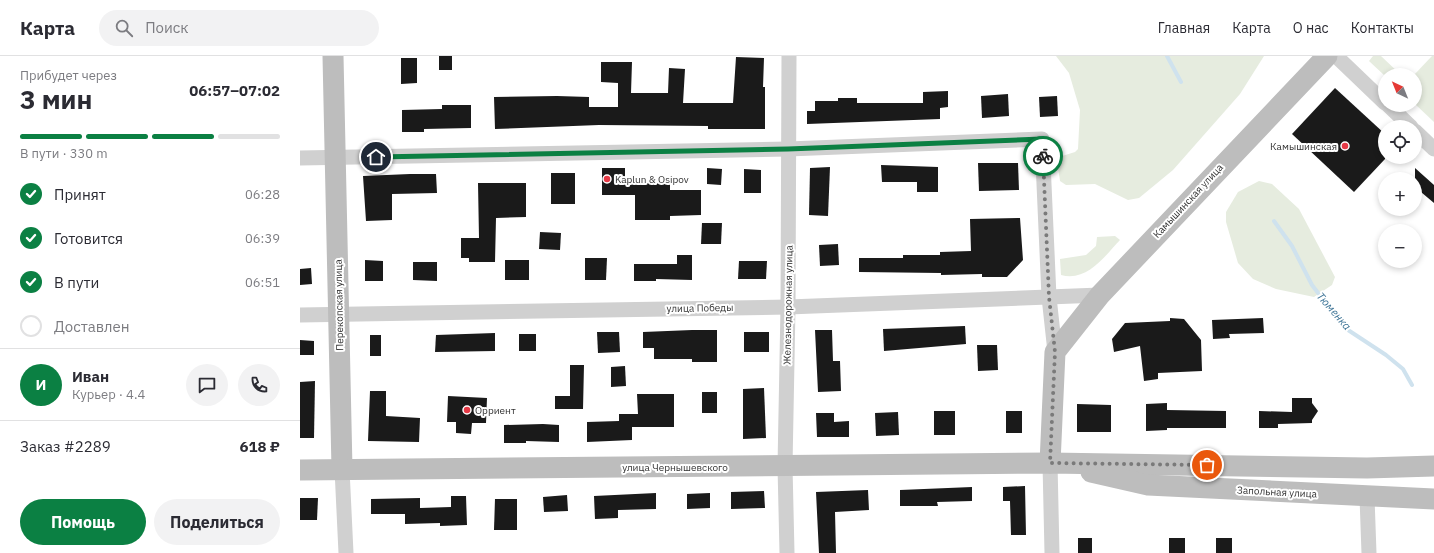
<!DOCTYPE html>
<html lang="ru">
<meta charset="utf-8">
<style>
body{margin:0;font-family:"IBM Plex Sans",sans-serif;background:#f2f2f3;color:#2b2b33;height:100vh;display:flex;flex-direction:column;font-size:15px;white-space:nowrap}
*{box-sizing:border-box;margin:0}
p{font-size:13px;color:#7c7c81}
.icon{flex:none;width:22px;height:22px;fill:none;stroke:currentColor;stroke-width:2;stroke-linecap:round;stroke-linejoin:round}
.map{position:relative;flex:1;overflow:hidden}
.drawer{display:flex;flex-direction:column;background:#fff;width:300px}
.drawer>*{flex:none}
.needle{width:26px;rotate:317deg}
.tools{position:absolute;left:1078px;top:12px;display:grid;gap:8px}
.tools a{display:grid;place-items:center;width:44px;height:44px;border-radius:50%;background:#fff;box-shadow:0 2px 6px #0003;font-size:20px}
.pin{position:absolute;display:grid;place-items:center;width:34px;height:34px;color:#fff;margin:-17px;border:2px solid #fff;border-radius:50%;box-shadow:0 1px 4px #0007}
.courier{position:absolute;display:grid;place-items:center;width:40px;height:40px;margin:-20px;border:3px solid #0b8043;border-radius:50%;background:#fff;color:#222;box-shadow:0 1px 5px #0007}
.overview em{font-style:normal;font-weight:700}
.overview div{display:flex;flex-direction:column-reverse}
.overview{display:flex;align-items:center;justify-content:space-between;height:68px;padding:0 20px}
h1{font-size:26px;font-weight:700;line-height:30px}
.bar{display:grid;grid-template-columns:repeat(4,1fr);gap:6px 4px;align-content:center;height:48px;padding:0 20px}
.bar i{height:5px;border-radius:3px;background:#e1e1e2}
.bar .active{background:#0b8043}
.bar p{grid-column:span 4}
.line{display:flex;align-items:center;gap:10px;padding:0 20px;border-top:1px solid #e1e1e2}
.line div{flex:1}
.round{display:grid;place-items:center;flex:none;width:42px;height:42px;border-radius:21px;background:#f2f2f3}
ol{padding:0 20px;list-style:none}
li{display:flex;align-items:center;gap:12px;height:44px}
li p{margin-inline-start:auto}
li .icon{padding:4px;border-radius:50%;background:#0b8043;color:#fff;stroke-width:4}
li:last-child{color:#7c7c81}
li i{width:22px;height:22px;border:2px solid #e1e1e2;border-radius:50%}
.cta{display:flex;gap:8px;margin-top:auto;padding:8px 20px}
.cta a{flex:1;height:46px;border-radius:24px;background:#0b8043;color:#fff;font-size:16px;font-weight:700;line-height:46px;text-align:center}
.cta a+a{background:#f2f2f3;color:#2b2b33}
header{display:flex;align-items:center;gap:24px;box-sizing:border-box;height:56px;padding:0 20px;background:#fff;border-bottom:1px solid #e1e1e2}
header strong{font-size:19px}
nav{display:flex;gap:22px;margin-inline-start:auto;font-size:14px}
.search{width:280px;height:36px;background:#f2f2f3;display:flex;align-items:center;gap:10px;box-sizing:border-box;padding:0 14px;border-radius:22px;color:#7c7c81;font-size:15px}
main{display:flex;flex:1;min-height:0}
.map>svg:first-child{display:block}
</style>
<header>
<strong>Карта</strong>
<div class="search"><svg class="icon" aria-label="search" viewBox="0 0 24 24"><circle cx="10" cy="10" r="6"/><path d="M15 15l6 6"/></svg>Поиск</div>
<nav><a>Главная</a><a>Карта</a><a>О нас</a><a>Контакты</a></nav>
</header>
<main>
<section class="drawer">
<div class="overview"><div><h1>3 мин</h1><p>Прибудет через</p></div><em>06:57–07:02</em></div>
<div class="bar"><i class="active"></i><i class="active"></i><i class="active"></i><i></i><p>В пути · 330 m</p></div>
<ol>
<li><svg class="icon" aria-label="check" viewBox="0 0 24 24"><path d="M5 12l5 5 9-10"/></svg>Принят<p>06:28</p></li>
<li><svg class="icon" aria-label="check" viewBox="0 0 24 24"><path d="M5 12l5 5 9-10"/></svg>Готовится<p>06:39</p></li>
<li><svg class="icon" aria-label="check" viewBox="0 0 24 24"><path d="M5 12l5 5 9-10"/></svg>В пути<p>06:51</p></li>
<li><i></i>Доставлен</li>
</ol>
<div class="line" style="height:72px"><b class="round" style="background:#0b8043;color:#fff">И</b><div><b>Иван</b><p>Курьер · 4.4</p></div><a class="round"><svg class="icon" aria-label="chat" viewBox="0 0 24 24"><path d="M4 5h16v11H9l-5 4z"/></svg></a><a class="round"><svg class="icon" aria-label="phone" viewBox="0 0 24 24"><path d="M5 4h4l2 5-3 2q2 4 5 5l2-3 5 2v4C11 20 4 13 5 4z"/></svg></a></div>
<div class="line" style="height:52px"><div>Заказ #2289</div><b>618 ₽</b></div>
<div class="cta"><a>Помощь</a><a>Поделиться</a></div>
</section>
<div class="map">
<svg width="1134" height="497" viewBox="0 0 1134 497">
<rect width="100%" height="100%" fill="#fff"/>
<g fill="#e6ecdf">
<polygon points="756,0 964,0 940,38 873,114 839,142 828,144 795,128 766,129 760,125 757,105 759,101 775,96 778,93 780,54 769,17"/>
<polygon points="1073,0 1081,0 1101,19 1085,20 1069,5"/>
<polygon points="1132,0 1134,0 1134,66 1115,48 1114,19"/>
<polygon points="959,125 972,128 999,153 1035,221 1032,229 1014,241 976,233 953,223 938,207 926,166 926,156 938,136"/>
<path d="M815 180 820 184C804 201 787 226 761 219L760 203 786 199 796 190 797 181Z"/>
</g>
<g fill="none" stroke-linecap="round" stroke-linejoin="round">
<g stroke="#cfe2ee" stroke-width="4">
<polyline points="867,0 881,26"/>
<polyline points="974,165 992,190 1012,229 1045,272 1086,299 1103,313 1112,329"/>
</g>
</g>
<g fill="#1a1a1a">
<rect x="139" y="0" width="13" height="14"/>
<polygon points="436,1 464,2 463,31 465,31 465,73 408,73 408,70 299,69 195,73 194,41 257,40 289,41 289,51 318,51 318,27 301,26 301,6 332,6 331,37 368,37 369,12 385,13 383,47 433,47"/>
<polygon points="101,2 117,2 117,27 101,28"/>
<polygon points="1035,32 1085,78 1085,103 1054,136 992,78"/>
<polygon points="648,35 648,51 640,52 640,63 507,68 507,55 515,55 515,45 538,45 538,42 557,42 557,47 623,47 623,36"/>
<polygon points="708,38 709,60 682,62 681,40"/>
<polygon points="757,40 758,60 740,61 739,41"/>
<polygon points="142,49 171,49 171,72 124,73 124,76 102,76 102,54 142,53"/>
<polygon points="678,107 718,107 719,134 679,135"/>
<polygon points="581,109 638,111 638,136 617,136 617,126 582,126"/>
<polygon points="530,111 528,160 509,159 510,112"/>
<polygon points="302,112 325,112 325,127 370,127 370,134 401,134 401,159 370,160 370,164 335,164 335,139 302,139"/>
<polygon points="407,112 422,113 421,129 407,128"/>
<polygon points="1115,112 1134,129 1134,147 1115,131"/>
<polygon points="444,113 461,114 461,137 444,137"/>
<rect x="251" y="117" width="24" height="31"/>
<polygon points="110,118 136,118 137,137 92,138 92,164 66,165 63,120"/>
<polygon points="178,127 226,127 226,161 196,162 195,206 169,206 169,202 161,202 161,182 179,182"/>
<polygon points="720,162 723,204 707,221 682,221 682,218 641,219 641,217 559,216 559,202 603,202 603,199 640,199 640,196 671,195 670,163"/>
<polygon points="402,167 422,167 421,188 401,188"/>
<polygon points="240,176 261,177 260,194 239,193"/>
<polygon points="538,188 539,209 520,210 519,189"/>
<polygon points="377,199 392,199 392,224 356,223 356,225 334,225 334,208 377,208"/>
<polygon points="285,202 307,202 306,224 285,224"/>
<polygon points="65,204 83,205 83,225 65,225"/>
<rect x="205" y="204" width="24" height="20"/>
<polygon points="439,205 467,205 466,223 438,223"/>
<polygon points="113,206 137,206 137,225 113,224"/>
<polygon points="11,212 12,228 0,229 0,213"/>
<polygon points="870,262 884,263 901,284 902,315 858,317 858,323 844,325 840,290 814,296 812,283 825,267 870,265"/>
<polygon points="963,262 964,277 929,278 930,282 913,283 912,264"/>
<polygon points="665,270 666,288 584,295 583,273"/>
<polygon points="392,274 417,274 417,306 392,306 392,303 354,303 354,292 343,292 343,276"/>
<polygon points="515,274 532,274 533,305 540,305 541,335 518,336"/>
<polygon points="297,276 319,276 320,296 298,297"/>
<rect x="444" y="276" width="25" height="20"/>
<polygon points="195,277 195,295 135,296 136,279"/>
<rect x="219" y="278" width="17" height="17"/>
<rect x="70" y="279" width="11" height="21"/>
<polygon points="0,284 14,285 14,299 0,299"/>
<polygon points="677,289 697,289 698,314 678,315"/>
<polygon points="270,309 284,309 283,353 255,353 255,340 270,340"/>
<polygon points="325,310 326,330 311,331 311,311"/>
<polygon points="15,325 14,382 0,382 0,326"/>
<polygon points="464,332 466,382 443,383 443,333"/>
<polygon points="70,335 86,335 86,360 120,362 119,386 68,385"/>
<rect x="402" y="336" width="15" height="21"/>
<polygon points="337,338 374,338 374,371 332,371 332,384 287,386 287,366 319,365 319,358 338,358"/>
<polygon points="148,340 187,342 186,367 172,367 171,378 156,377 156,366 147,366"/>
<polygon points="992,342 1012,342 1012,347 1018,355 1012,364 1012,367 978,368 978,372 959,372 959,355 992,356"/>
<polygon points="867,347 867,354 926,355 926,372 867,372 867,374 846,375 846,348"/>
<polygon points="777,348 811,349 811,376 777,376"/>
<rect x="634" y="355" width="21" height="24"/>
<rect x="706" y="355" width="16" height="22"/>
<polygon points="598,356 599,379 576,380 575,357"/>
<polygon points="516,357 534,357 534,366 549,365 549,381 517,381"/>
<polygon points="243,368 259,369 259,386 226,385 226,387 204,387 204,369"/>
<polygon points="725,430 726,479 711,479 710,445 703,445 703,431"/>
<polygon points="672,431 672,445 637,446 638,450 600,450 600,434"/>
<polygon points="568,434 569,454 535,456 536,497 519,497 516,436"/>
<polygon points="464,435 465,452 431,453 431,436"/>
<polygon points="356,437 356,453 318,454 318,462 295,463 294,440"/>
<polygon points="410,437 410,452 387,453 387,438"/>
<polygon points="267,439 268,455 244,456 243,441"/>
<polygon points="151,440 166,440 167,469 140,470 140,467 105,468 105,458 71,458 71,443 120,442 120,452 151,451"/>
<polygon points="0,442 18,442 17,464 0,464"/>
<polygon points="195,443 217,443 217,474 194,474"/>
<rect x="778" y="482" width="14" height="15"/>
<rect x="869" y="482" width="16" height="15"/>
<rect x="916" y="482" width="16" height="15"/>
</g>
<g fill="none" stroke-linecap="round" stroke-linejoin="round">
<g stroke="#d0d0d0" stroke-width="15">
<polyline points="1036,0 1085,47"/>
<polyline points="1088,49 1111,71"/>
<polyline points="1115,75 1134,93"/>
<polyline points="0,102 488,93 742,83 749,241 755,296"/>
<polyline points="0,259 488,251 800,239"/>
<polyline points="750,407 752,497"/>
<polyline points="42,413 46,497"/>
<polyline points="1067,441 1069,497"/>
<polyline points="487,497 485,410 488,251 489,0"/>
</g>
<g stroke="#bdbdbd" stroke-width="21">
<polyline points="33,0 42,413"/>
<polyline points="750,407 755,296 800,239 1027,0"/>
<polyline points="0,414 750,407 1067,412 1134,410"/>
<polyline points="791,416 848,429 1134,443"/>
</g>
</g>
<g fill="none" stroke-linecap="round" stroke-linejoin="round">
<polyline stroke="#7a7a7a" stroke-width="4" stroke-dasharray="0 7.2" points="743,100 749,241 755,296 750,407 907,409"/>
<polyline stroke="#0b8043" stroke-width="5" points="76,101 488,93 742,83 743,100"/>
</g>
<g fill="#e63946" stroke="#fff" stroke-width="1.5">
<circle cx="1045" cy="90" r="4"/>
<circle cx="307" cy="123" r="4"/>
<circle cx="167" cy="354" r="4"/>
</g>
<g text-anchor="middle" dominant-baseline="central" stroke-width="4" stroke-linejoin="round" paint-order="stroke">
<g font-size="10" fill="#333" stroke="#fff" text-anchor="start">
<text x="1037" y="90" text-anchor="end">Камышинская</text>
<text x="315" y="123">Kaplun &amp; Osipov</text>
<text x="175" y="354">Орриент</text>
</g>
<g font-size="10" fill="#333" stroke="#fff">
<text transform="translate(888 145) rotate(-47)">Камышинская улица</text>
<text transform="translate(39 249) rotate(-91)">Перекопская улица</text>
<text transform="translate(488 249) rotate(-89)">Железнодорожная улица</text>
<text transform="translate(400 252) rotate(-1)">улица Победы</text>
<text x="375" y="411">улица Чернышевского</text>
<text transform="translate(977 436) rotate(3)">Запольная улица</text>
</g>
<g font-size="11" font-style="italic" fill="#3f7597" stroke="#fff">
<text transform="translate(1034 255) rotate(49)">Тюменка</text>
</g>
</g>
</svg>
<div class="tools">
<a><svg class="needle" viewBox="-14 -14 28 28"><path d="M0-13l5 13h-10z" fill="#e53935"/><path d="M0 13l5-13h-10z" fill="#7c7c81"/></svg></a>
<a><svg class="icon" aria-label="locate" viewBox="0 0 24 24"><circle cx="12" cy="12" r="6"/><path d="M12 2v4M12 18v4M2 12h4M18 12h4"/></svg></a>
<a>+</a>
<a>−</a>
</div>
<div class="pin" style="left:907px;top:409px;background:#ea580c"><svg class="icon" aria-label="bag" viewBox="0 0 24 24"><path d="M5 8h14l-1 12H6zM9 8a3 3 0 0 1 6 0"/></svg></div>
<div class="pin" style="left:76px;top:101px;background:#1f2937"><svg class="icon" aria-label="home" viewBox="0 0 24 24"><path d="M3 11l9-7 9 7M6 9v11h12V9"/></svg></div>
<div class="courier" style="left:743px;top:100px"><svg class="icon" aria-label="bike" viewBox="0 0 24 24"><circle cx="6" cy="16" r="4"/><circle cx="18" cy="16" r="4"/><path d="M6 16l4-8h5l3 8M10 8l3 8H6M13 5h3"/></svg></div>
</div>
</main>
